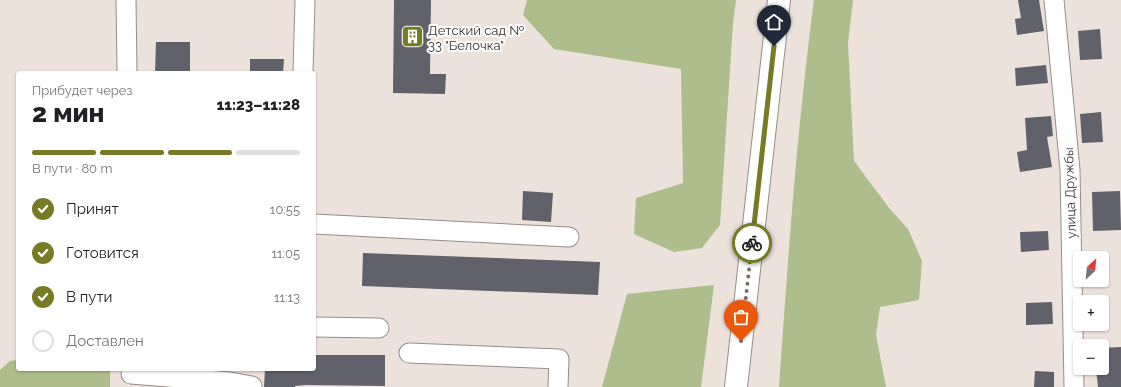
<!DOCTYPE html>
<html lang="ru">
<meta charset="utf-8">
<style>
body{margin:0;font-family:Raleway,sans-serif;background:#f2f2f2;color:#202124;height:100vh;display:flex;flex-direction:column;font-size:15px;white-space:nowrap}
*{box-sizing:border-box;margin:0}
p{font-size:13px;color:#757577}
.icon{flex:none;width:22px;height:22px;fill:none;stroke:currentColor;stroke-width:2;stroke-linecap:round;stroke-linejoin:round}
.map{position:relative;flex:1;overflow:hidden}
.details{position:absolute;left:16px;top:71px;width:300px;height:300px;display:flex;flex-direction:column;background:#fff;border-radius:4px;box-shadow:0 1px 3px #0004}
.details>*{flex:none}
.needle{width:26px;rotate:26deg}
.fabs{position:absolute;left:1073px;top:251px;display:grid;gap:8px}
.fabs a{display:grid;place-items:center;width:36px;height:36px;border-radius:4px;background:#fff;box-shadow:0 1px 3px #0004;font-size:20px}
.pin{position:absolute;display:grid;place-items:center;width:34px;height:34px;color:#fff;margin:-41px -17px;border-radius:50% 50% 50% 0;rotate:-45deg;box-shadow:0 0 4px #0007}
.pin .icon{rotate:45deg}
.courier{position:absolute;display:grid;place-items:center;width:40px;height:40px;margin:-20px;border:3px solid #777b24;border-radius:50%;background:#fff;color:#222;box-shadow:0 1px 5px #0007}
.head em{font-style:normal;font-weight:800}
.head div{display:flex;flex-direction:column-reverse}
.head{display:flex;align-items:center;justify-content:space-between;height:68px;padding:0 16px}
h1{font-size:26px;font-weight:800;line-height:30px}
.bar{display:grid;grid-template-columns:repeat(4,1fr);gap:6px 4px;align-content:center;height:48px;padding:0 16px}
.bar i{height:5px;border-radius:3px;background:#e0e0e0}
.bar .selected{background:#777b24}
.bar p{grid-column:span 4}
ol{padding:0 16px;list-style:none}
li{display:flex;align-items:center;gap:12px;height:44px}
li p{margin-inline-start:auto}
li .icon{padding:4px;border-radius:50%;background:#777b24;color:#fff;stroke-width:4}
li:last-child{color:#757577}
li i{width:22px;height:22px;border:2px solid #e0e0e0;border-radius:50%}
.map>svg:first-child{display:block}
</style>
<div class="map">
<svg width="1121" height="387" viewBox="0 0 1121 387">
<rect width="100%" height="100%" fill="#ede1dc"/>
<g fill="#adbd8b">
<polygon points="527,0 736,0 733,23 720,225 702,248 674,252 634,234 636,198 683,183 681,69 554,49 523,15"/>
<path d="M814 0H853L848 43 854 161 889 208 908 229 922 261 919 300 880 307 876 335 886 387H779C788 258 797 128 814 0Z"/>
<polygon points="714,285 701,387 602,387 627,294"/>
<polygon points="18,360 18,369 110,369 110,387 0,387 0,370 10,361"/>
</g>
<g fill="#60616a">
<polygon points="394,0 431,0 430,74 446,74 445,94 393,93"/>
<polygon points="1018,0 1039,0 1044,31 1017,35 1015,19 1021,18"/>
<polygon points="1100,29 1102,59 1080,60 1078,31"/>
<polygon points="156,42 190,42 190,73 155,73"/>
<polygon points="250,59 284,59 283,73 250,73"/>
<polygon points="1046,65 1048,83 1016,86 1015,68"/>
<polygon points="1101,112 1103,142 1082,143 1080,114"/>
<polygon points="1051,116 1053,136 1047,137 1052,167 1020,172 1017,152 1027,150 1025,118"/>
<polygon points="523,191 553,193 551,222 522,220"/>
<polygon points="1120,191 1121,230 1093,231 1092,192"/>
<polygon points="1048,231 1049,250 1021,252 1020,232"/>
<polygon points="363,253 600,262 598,295 362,286"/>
<polygon points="1052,302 1053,324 1026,325 1026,303"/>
<polygon points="1121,347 1121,387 1098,387 1096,368 1102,368 1102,348"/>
<polygon points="314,355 385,355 385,386 306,385 295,386 295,387 264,387 265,369 314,369"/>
<polygon points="1035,371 1054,372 1054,387 1034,387"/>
</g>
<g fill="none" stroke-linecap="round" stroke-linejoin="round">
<defs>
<g id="minor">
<polyline points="126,0 127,73"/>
<polyline points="1054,0 1070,170 1074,387"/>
<polyline points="303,73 305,0"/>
<polyline points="314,224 569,237"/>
<polyline points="314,327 379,328"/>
<polyline points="409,353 559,359 558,387"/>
<polyline points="131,374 230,382 252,386 252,387"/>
</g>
<polyline id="major" points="736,387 779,0"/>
</defs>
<use href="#minor" stroke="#978d88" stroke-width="21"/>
<use href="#major" stroke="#978d88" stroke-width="24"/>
<use href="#minor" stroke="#fff" stroke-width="19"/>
<use href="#major" stroke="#fff" stroke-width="22"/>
</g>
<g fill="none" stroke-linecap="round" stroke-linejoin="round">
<polyline stroke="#776f6c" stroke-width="4" stroke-dasharray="0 7.2" points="741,341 752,243"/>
<polyline stroke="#777b24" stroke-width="5" points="752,243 774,46"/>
</g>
<defs>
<symbol id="building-square" viewBox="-11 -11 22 22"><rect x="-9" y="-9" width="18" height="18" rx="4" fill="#777b24" stroke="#fff"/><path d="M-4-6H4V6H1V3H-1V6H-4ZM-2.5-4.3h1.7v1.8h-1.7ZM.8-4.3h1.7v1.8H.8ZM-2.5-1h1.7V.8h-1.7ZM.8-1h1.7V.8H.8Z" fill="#fff"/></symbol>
</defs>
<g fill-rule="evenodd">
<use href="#building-square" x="400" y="24" width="25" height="25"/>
</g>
<g text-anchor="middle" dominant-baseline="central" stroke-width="4" stroke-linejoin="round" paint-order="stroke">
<g font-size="13" fill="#373230" stroke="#fff" text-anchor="start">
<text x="428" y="30">Детский сад №<tspan x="428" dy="15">33 "Белочка"</tspan></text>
</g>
<g font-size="13" fill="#373230" stroke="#fff">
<text transform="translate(1070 193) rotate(-92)">улица Дружбы</text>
</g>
</g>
</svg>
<div class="fabs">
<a><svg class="needle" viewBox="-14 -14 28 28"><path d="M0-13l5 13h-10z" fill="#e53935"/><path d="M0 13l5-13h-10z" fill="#757577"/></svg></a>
<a>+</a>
<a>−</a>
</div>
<div class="pin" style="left:741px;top:341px;background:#ea580c"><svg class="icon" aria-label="bag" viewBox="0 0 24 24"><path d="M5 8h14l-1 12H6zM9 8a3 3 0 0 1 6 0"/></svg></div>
<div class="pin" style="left:774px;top:46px;background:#1f2937"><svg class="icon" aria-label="home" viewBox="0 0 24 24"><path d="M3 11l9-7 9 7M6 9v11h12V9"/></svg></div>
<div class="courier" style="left:752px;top:243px"><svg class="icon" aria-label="bike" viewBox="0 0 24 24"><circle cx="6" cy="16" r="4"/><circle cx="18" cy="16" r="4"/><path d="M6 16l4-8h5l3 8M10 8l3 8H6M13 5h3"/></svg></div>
<section class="details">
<div class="head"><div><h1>2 мин</h1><p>Прибудет через</p></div><em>11:23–11:28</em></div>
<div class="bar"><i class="selected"></i><i class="selected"></i><i class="selected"></i><i></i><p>В пути · 80 m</p></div>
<ol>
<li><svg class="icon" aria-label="check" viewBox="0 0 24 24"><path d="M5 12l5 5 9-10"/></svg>Принят<p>10:55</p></li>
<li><svg class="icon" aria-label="check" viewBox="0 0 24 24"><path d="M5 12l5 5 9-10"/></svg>Готовится<p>11:05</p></li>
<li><svg class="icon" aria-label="check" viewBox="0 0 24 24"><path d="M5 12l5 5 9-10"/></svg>В пути<p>11:13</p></li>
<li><i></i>Доставлен</li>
</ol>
</section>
</div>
